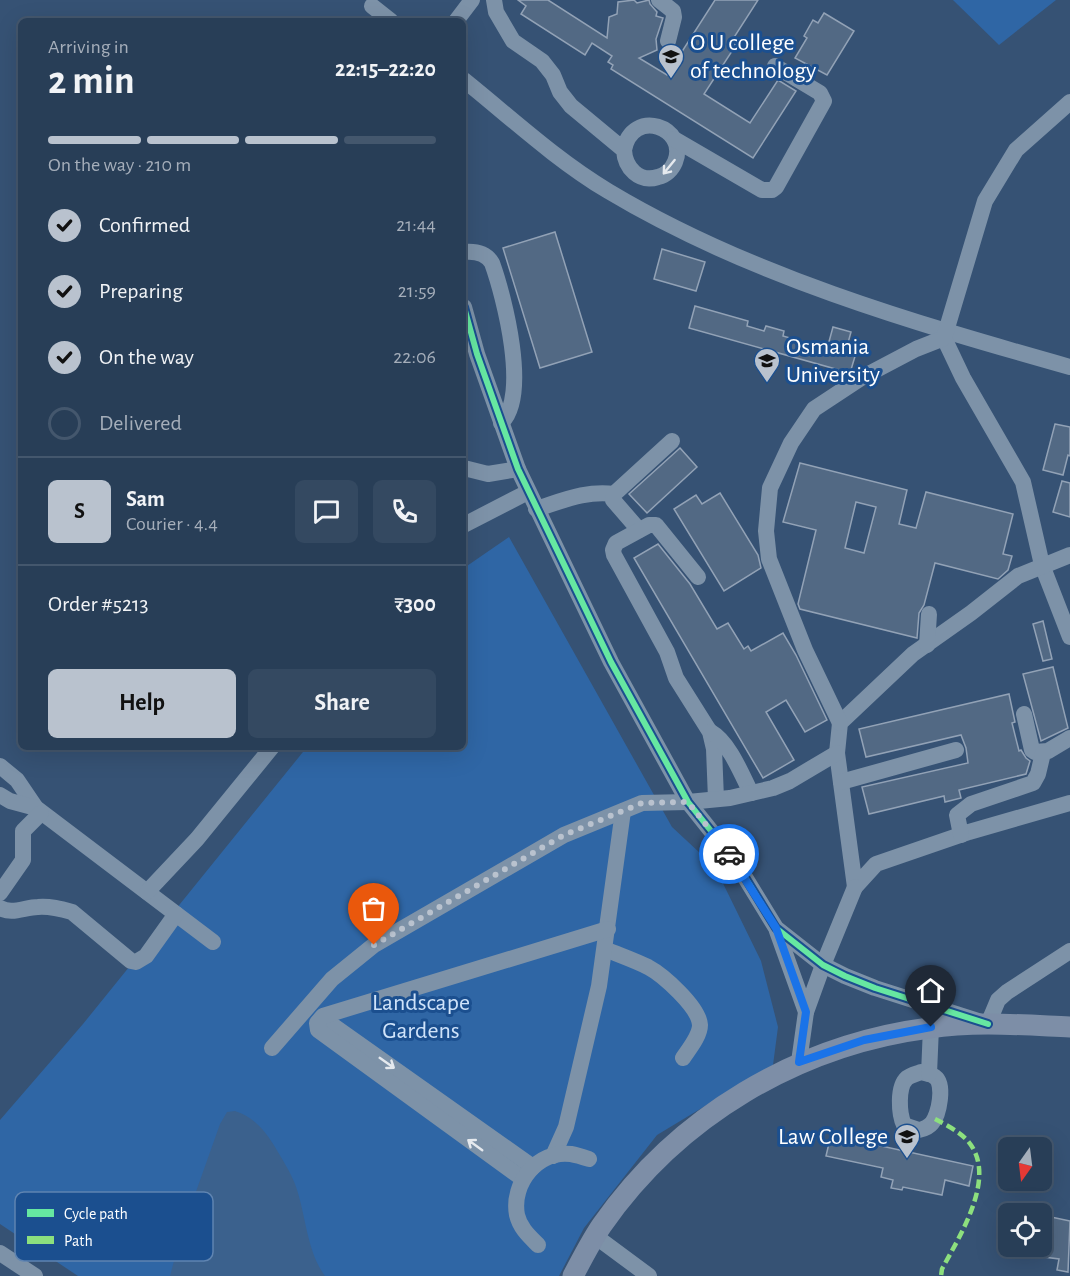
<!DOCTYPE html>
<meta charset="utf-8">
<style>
body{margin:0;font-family:"Alegreya Sans",sans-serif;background:#344961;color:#f1f3f6;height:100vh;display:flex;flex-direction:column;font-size:22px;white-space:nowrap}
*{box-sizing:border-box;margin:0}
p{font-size:20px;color:#a5aeba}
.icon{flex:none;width:33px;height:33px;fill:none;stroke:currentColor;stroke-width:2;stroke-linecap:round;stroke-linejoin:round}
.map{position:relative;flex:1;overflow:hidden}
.details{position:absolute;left:18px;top:18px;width:448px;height:732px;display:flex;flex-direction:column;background:#283e57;border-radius:9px;box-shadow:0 6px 24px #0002,0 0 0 2px #44576d}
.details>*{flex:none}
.needle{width:39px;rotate:194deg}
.fabs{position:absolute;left:998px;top:1137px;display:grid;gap:12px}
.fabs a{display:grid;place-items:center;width:54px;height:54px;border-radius:9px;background:#283e57;box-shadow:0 6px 24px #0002,0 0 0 2px #44576d;font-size:30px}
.pin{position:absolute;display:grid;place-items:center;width:51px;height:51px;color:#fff;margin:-62px -26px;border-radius:50% 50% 50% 0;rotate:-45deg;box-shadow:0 0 6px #0007}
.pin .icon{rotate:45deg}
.courier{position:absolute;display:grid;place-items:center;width:60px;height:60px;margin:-30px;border:4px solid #1a73e8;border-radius:50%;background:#fff;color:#222;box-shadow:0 2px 8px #0007}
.head em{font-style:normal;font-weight:600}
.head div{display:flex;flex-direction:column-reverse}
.head{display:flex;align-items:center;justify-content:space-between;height:102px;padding:0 30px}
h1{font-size:39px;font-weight:600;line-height:45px}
.bar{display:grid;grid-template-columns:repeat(4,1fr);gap:9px 6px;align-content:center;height:72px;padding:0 30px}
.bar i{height:8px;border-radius:4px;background:#44576d}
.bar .selected{background:#b9c2ce}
.bar p{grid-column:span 4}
.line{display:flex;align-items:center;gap:15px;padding:0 30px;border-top:2px solid #44576d}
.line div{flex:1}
.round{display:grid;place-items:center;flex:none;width:63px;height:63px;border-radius:9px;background:#344961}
ol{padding:0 30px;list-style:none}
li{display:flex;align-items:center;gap:18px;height:66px}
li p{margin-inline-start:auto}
li .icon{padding:6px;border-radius:50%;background:#b9c2ce;color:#111;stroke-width:4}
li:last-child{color:#a5aeba}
li i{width:33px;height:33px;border:3px solid #44576d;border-radius:50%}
.action{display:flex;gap:12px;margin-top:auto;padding:12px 30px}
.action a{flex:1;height:69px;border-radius:9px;background:#b9c2ce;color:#111;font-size:24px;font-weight:600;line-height:69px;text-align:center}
.action a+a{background:#344961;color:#f1f3f6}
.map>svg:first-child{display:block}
</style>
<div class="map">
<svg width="1070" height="1276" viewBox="0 0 1070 1276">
<rect width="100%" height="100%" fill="#365274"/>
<g fill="#2f66a5">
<polygon points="953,0 1056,0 999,45"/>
<polygon points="509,537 672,827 715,867 761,961 778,1027 773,1065 657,1135 584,1228 559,1276 78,1276 0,1224 0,1120 83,1024 307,747 464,747 464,568"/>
</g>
<path fill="#3b618d" d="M235 1111C254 1117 265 1131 275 1147 282 1159 290 1171 295 1184 306 1213 306 1250 325 1276H170L182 1231 220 1124 227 1112Z"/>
<g fill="#526984" stroke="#92a2b6" stroke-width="1.5" fill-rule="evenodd">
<polygon points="518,0 548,0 607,38 609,17 617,14 618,2 634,0 637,3 649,0 650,4 657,12 656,16 663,18 656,39 657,50 639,58 667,75 715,0 758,0 731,42 736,45 704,94 750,123 778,80 796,91 753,158 611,69 613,65 608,62 612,56 592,43 585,55 521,14 526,6"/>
<polygon points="824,13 854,31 827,75 795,58 807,38 804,36 813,20 818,23"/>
<polygon points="555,232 592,352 540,368 503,248"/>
<polygon points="662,249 705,262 696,291 654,279"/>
<polygon points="695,306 748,321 747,326 764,331 766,326 784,331 783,336 827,349 833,327 851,332 846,350 856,353 850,373 689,328"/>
<polygon points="1055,424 1070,427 1070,456 1068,455 1063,475 1043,470"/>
<polygon points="680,448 697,467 647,513 629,494"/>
<path d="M800 463 907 490 899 524 916 528 926 492 1013 514 1003 554 1012 556 1008 570 998 579 935 563 924 605 919 613 917 638 800 609 798 604 816 530 783 522ZM856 502 876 507 864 553 845 548Z"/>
<polygon points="1062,481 1070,483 1070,517 1053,512"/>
<polygon points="720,493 758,555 761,568 724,591 674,509 696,495 702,504"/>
<polygon points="658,544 690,584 717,629 728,623 744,649 748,646 751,651 783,633 796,655 827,720 805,732 786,700 766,712 794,760 763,778 634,558"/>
<polygon points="1043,621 1052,659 1043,661 1033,624"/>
<polygon points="1053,667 1068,728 1041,741 1023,674"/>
<polygon points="1009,694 1015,722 1012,723 1019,751 1021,750 1026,758 1030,761 1026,774 959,790 961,798 945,802 944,796 869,814 862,787 968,763 966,748 961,735 866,757 859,729"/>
<polygon points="831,1135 973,1166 969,1186 945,1180 942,1195 903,1187 902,1190 891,1188 893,1180 881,1177 883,1168 826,1156"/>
<polygon points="1051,1217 1070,1221 1068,1272 1057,1270 1059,1259 1044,1257"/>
</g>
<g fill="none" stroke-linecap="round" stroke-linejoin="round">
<g stroke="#7d92a8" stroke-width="16">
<path d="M494 0 496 12 513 41 542 61 553 75 560 92 571 106 624 150C625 168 639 183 658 177 666 175 672 169 675 162 689 127 632 107 624 150"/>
<polyline points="659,0 673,11 674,17 668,41"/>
<polyline points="372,6 391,21"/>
<polyline points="456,21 472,0"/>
<path d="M464 80C510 117 556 160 608 191 748 275 914 323 1070 367"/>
<polyline points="674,139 762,190 772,190 776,187 824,101 820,93 775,66"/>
<path d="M464 252C475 251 486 253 492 263 504 296 530 397 501 423"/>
<polyline points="464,307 477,354 518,469 611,662 688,802 735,861 776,928 823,965 845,976 875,988 988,1024 998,1000 1007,992 1070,951"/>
<polyline points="944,338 963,378 1023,482 1042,565 1070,637"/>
<polyline points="464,468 488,474 518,469"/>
<path d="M536 509C562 501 587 490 614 494"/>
<polyline points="464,525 528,492"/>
<polyline points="639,530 613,500 614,494 672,441"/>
<polyline points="1070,555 1018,576 971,613 913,654 840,723 837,753 855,887 876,864 969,832 1070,803"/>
<polyline points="698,577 656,525 649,525 616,543 613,550 614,555 667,652 676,678 710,732 714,749 716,799"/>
<polyline points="927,645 929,614"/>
<polyline points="1024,714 1032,750 1035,752 1048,751 1070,738"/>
<polyline points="840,723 805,650 769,559 766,531 770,488 791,443 814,409 861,378 916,349 944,338 985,201 1016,150 1070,102"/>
<path d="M711 732C729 742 742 775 751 793"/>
<polyline points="0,766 17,780 36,808 213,942"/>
<polyline points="841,782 956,750"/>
<polyline points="0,795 10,801 36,808"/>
<polyline points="961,835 957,815 971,804 1033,783 1038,774 1043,753"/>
<polyline points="147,892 197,839 272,747"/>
<polyline points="0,893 23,860 23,831 41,813"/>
<path d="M0 908C12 915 25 907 38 907 50 906 61 909 72 912L131 961 136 962 146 956 176 914"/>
<polyline points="777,931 806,1012 799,1062"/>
<path d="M605 949C619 955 634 960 648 967 663 975 699 1007 700 1025 700 1036 689 1049 683 1058"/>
<polyline points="806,1012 823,965 855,887"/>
<polyline points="321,1020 328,1022 533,1167"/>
<polyline points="272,1048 332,979 374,945 564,835 642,803 688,802 730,798 773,788 790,781 837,753"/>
<path d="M921 1072C925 1073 932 1074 935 1077 945 1084 939 1115 932 1123 928 1128 924 1129 919 1130L904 1125C899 1114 897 1087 907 1078 911 1075 916 1074 921 1072Z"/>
<polyline points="929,1074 931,1027"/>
<polyline points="553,1156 566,1127 599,986 623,811"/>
<polyline points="523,1179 318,1030 317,1023 323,1016 608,929"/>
<polyline points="595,1236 649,1276"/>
<path d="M538 1245C529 1236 520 1228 517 1215 511 1183 538 1150 571 1154 577 1155 583 1157 589 1159"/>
<polyline points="0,1253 35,1276"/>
</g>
<path stroke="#7d8ea7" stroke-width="21" d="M573 1276C582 1259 591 1241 602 1225 678 1116 798 1045 929 1028 975 1021 1023 1025 1070 1027"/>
<path stroke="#8de07e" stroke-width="4.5" stroke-dasharray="9 4.5" stroke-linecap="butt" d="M935 1119C945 1124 958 1131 966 1139 1000 1174 960 1235 942 1269L941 1276"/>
<defs>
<polyline id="cycleway" points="464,307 477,354 518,469 611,662 688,802 735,861 776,928 823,965 845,976 875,988 988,1024"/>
</defs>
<use href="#cycleway" stroke="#1b4f8f" stroke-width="10"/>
<use href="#cycleway" stroke="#66e7a1" stroke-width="6"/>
</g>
<defs><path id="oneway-shaft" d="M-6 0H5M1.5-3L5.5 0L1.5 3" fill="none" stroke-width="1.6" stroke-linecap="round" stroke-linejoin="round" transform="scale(1.5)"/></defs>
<g stroke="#e5e9ee">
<use href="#oneway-shaft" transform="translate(669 167) rotate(129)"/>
<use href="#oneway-shaft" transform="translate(387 1063) rotate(35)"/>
<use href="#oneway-shaft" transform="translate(475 1145) rotate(-144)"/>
</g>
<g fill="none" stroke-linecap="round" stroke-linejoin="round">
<polyline stroke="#b9c2ce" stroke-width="6" stroke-dasharray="0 10.8" points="374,945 564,835 642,803 688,802 729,854"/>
<polyline stroke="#1a73e8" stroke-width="8" points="729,854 776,928 806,1012 799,1062 864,1040 931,1027"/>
</g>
<defs>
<symbol id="university-pin" viewBox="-11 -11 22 30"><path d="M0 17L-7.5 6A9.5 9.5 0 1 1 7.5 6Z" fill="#b9c2ce" stroke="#1b4f8f"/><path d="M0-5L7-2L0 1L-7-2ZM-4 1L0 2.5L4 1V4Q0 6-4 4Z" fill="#111"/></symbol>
</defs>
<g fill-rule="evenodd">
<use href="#university-pin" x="656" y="42" width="30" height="40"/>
<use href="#university-pin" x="752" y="346" width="30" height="40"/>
<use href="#university-pin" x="892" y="1122" width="30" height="40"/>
</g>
<g text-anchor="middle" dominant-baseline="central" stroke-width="6" stroke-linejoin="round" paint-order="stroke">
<g font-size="24" fill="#fff" stroke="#1b4f8f" text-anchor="start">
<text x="690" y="43">O U college<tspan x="690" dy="28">of technology</tspan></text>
<text x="786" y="347">Osmania<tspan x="786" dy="28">University</tspan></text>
<text x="888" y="1137" text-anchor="end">Law College</text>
</g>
<g font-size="24" fill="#cfe3fa" stroke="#1b4f8f">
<text x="421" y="1003">Landscape<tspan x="421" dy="28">Gardens</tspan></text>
</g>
</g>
<rect x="15" y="1192" width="198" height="69" rx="9" fill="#1b4f8f" stroke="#5f84b1" stroke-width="1.5"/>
<rect x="27" y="1209" width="27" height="8" fill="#66e7a1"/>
<rect x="27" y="1236" width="27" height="8" fill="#8de07e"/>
<g font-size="16" fill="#fff">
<text x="64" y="1219">Cycle path</text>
<text x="64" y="1246">Path</text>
</g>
</svg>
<div class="fabs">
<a><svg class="needle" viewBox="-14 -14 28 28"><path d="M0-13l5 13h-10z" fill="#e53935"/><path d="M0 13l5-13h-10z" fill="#a5aeba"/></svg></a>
<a><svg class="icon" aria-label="locate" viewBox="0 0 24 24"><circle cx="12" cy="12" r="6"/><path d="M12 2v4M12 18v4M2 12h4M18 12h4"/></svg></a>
</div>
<div class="pin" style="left:374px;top:945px;background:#ea580c"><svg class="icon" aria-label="bag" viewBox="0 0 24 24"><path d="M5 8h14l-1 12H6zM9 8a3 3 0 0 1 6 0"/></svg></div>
<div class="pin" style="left:931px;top:1027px;background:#1f2937"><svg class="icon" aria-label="home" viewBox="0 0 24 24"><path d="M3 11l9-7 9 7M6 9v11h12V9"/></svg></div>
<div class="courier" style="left:729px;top:854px"><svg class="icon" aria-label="car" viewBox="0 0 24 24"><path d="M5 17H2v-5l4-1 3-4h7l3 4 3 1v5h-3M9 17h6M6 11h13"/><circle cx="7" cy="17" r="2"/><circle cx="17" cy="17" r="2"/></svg></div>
<section class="details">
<div class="head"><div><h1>2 min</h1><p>Arriving in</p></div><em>22:15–22:20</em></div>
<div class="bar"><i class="selected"></i><i class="selected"></i><i class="selected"></i><i></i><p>On the way · 210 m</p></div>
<ol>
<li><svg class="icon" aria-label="check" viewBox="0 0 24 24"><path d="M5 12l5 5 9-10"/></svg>Confirmed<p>21:44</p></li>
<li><svg class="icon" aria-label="check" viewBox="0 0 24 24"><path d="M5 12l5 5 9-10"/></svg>Preparing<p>21:59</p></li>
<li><svg class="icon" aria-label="check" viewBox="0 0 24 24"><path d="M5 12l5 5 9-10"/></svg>On the way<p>22:06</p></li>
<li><i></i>Delivered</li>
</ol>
<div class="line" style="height:108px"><b class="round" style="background:#b9c2ce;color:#111">S</b><div><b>Sam</b><p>Courier · 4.4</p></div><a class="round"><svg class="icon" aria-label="chat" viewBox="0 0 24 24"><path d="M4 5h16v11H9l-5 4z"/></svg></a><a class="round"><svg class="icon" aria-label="phone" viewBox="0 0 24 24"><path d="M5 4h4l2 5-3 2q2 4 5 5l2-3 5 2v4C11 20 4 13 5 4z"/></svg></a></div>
<div class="line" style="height:78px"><div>Order #5213</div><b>₹300</b></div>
<div class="action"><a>Help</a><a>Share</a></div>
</section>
</div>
